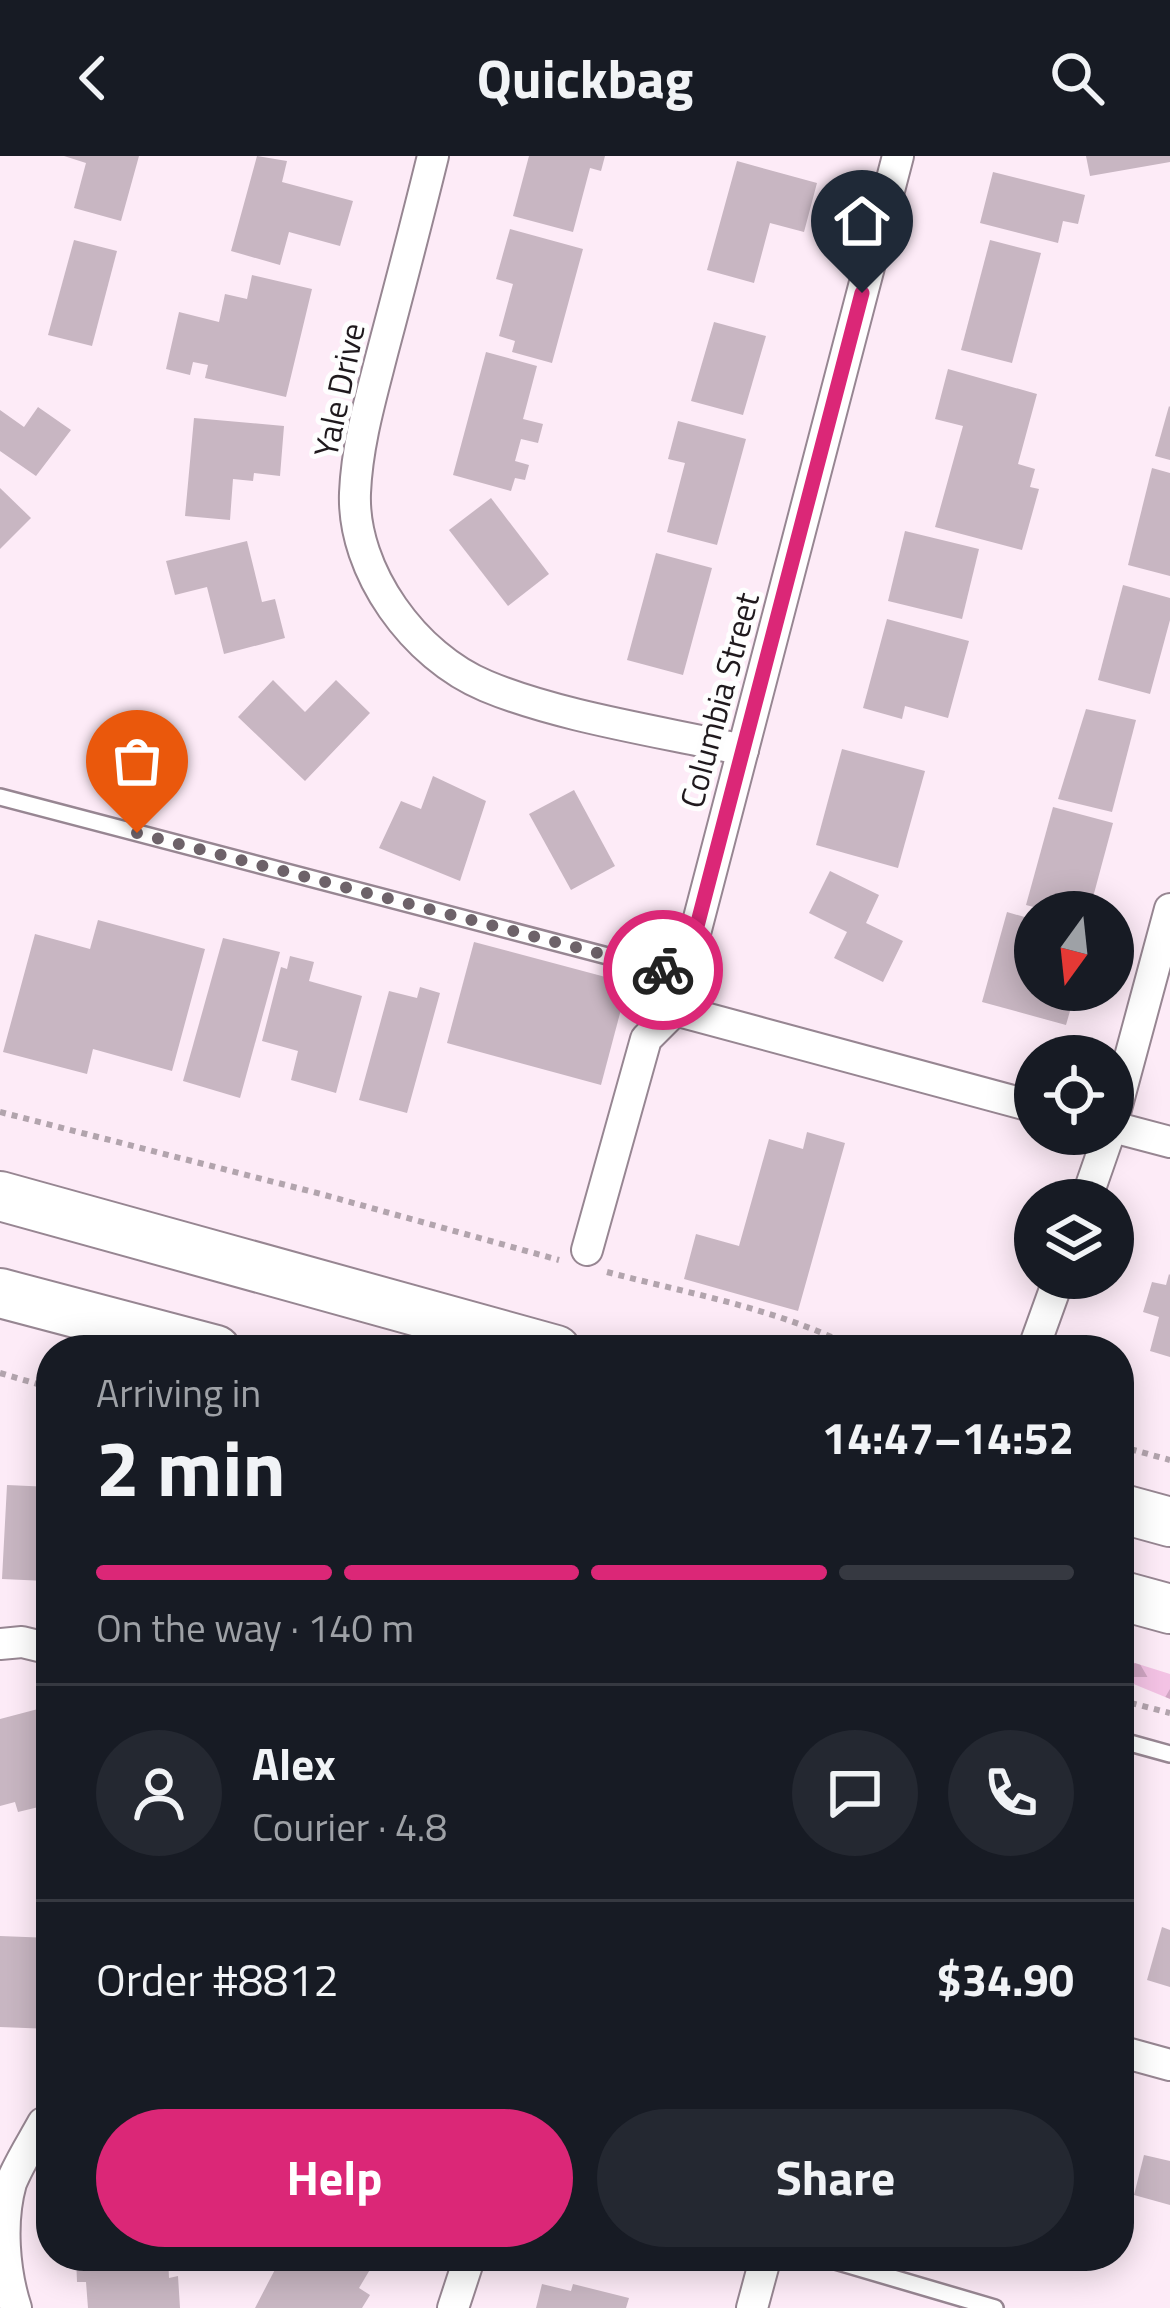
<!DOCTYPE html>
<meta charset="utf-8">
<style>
body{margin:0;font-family:"Titillium Web",sans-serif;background:#242831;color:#f1f3f6;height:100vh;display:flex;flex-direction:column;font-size:45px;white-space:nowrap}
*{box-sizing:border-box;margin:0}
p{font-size:39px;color:#9ea1a6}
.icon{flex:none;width:66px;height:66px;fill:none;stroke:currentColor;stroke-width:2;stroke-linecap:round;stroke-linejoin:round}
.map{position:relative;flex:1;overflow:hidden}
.sheet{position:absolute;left:36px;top:1179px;width:1098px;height:936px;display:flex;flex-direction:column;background:#171b24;border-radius:48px;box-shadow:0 6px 30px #0003}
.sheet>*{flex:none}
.needle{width:78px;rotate:195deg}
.controls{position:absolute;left:1014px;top:735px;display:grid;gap:24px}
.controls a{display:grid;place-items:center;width:120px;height:120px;border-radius:50%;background:#171b24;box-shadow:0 6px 30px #0003;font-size:60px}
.pin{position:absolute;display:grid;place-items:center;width:102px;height:102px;color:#fff;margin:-123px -51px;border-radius:50% 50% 50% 0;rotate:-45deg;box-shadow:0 0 12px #0007}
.pin .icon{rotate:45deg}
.courier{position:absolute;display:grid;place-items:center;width:120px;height:120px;margin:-60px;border:9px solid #db2777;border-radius:50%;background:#fff;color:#222;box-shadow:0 3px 15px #0007}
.overview em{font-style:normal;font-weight:700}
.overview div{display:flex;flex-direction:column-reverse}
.overview{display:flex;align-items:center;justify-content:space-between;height:204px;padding:0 60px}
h1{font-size:78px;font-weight:700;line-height:90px}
.bar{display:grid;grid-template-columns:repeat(4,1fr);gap:18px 12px;align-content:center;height:144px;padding:0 60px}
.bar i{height:15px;border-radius:9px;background:#363941}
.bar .on{background:#db2777}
.bar p{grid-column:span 4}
.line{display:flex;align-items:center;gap:30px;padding:0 60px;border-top:3px solid #363941}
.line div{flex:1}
.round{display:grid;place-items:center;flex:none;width:126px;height:126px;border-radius:63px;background:#242831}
.cta{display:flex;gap:24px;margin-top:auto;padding:24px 60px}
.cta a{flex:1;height:138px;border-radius:72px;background:#db2777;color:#fff;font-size:48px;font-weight:700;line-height:138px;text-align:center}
.cta a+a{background:#242831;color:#f1f3f6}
header{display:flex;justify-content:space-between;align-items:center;height:156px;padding:0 60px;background:#171b24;font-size:54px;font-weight:700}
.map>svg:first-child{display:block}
</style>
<header><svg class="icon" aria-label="back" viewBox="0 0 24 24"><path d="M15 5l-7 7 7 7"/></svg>Quickbag<svg class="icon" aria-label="search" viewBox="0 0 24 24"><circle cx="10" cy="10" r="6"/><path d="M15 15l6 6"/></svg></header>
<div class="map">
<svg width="1170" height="2152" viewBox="0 0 1170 2152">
<defs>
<pattern id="forest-firs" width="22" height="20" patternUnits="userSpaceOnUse" patternTransform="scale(3)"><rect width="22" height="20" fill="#f3c2e4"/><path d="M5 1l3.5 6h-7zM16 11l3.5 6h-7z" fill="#d0a6c3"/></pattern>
</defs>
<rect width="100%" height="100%" fill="#fdebf7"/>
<polygon fill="url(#forest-firs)" points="1119,1502 1170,1518 1170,1543 1119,1522"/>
<g fill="#c8b6c2">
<polygon points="64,0 139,0 121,65 74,52 86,7"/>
<polygon points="257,0 287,5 282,26 353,45 340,90 289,76 280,109 231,95"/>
<polygon points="529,0 605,0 601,15 590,12 573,76 513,60"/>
<polygon points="1086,0 1170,0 1170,6 1090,20"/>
<polygon points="737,5 817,27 804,76 770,67 754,127 707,114"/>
<polygon points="993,16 1085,39 1078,68 1063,65 1058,87 980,67"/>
<polygon points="510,73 583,93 552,207 512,196 515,185 499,180 513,128 496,123"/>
<polygon points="74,84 117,95 92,190 48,179"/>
<polygon points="990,84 1041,97 1012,207 961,194"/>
<polygon points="252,119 312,133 286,241 205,222 208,209 193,206 190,219 166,213 179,156 219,166 225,138 247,143"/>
<polygon points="714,166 766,180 743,259 691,245"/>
<polygon points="486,196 537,210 523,263 543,268 538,287 521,283 515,305 529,309 525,324 515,322 511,335 453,319"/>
<polygon points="948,213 1037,238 1018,308 1035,313 1030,331 1039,333 1022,394 935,371 963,270 935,263"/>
<polygon points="1169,250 1170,251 1170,304 1155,300"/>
<polygon points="38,251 71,274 36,320 0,295 0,254 24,271"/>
<polygon points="194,262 284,270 280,320 254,317 253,325 233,323 230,364 185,360"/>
<polygon points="678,265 746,283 717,389 667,376 685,307 668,303"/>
<polygon points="1152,312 1170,317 1170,420 1128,409"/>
<polygon points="0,332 31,362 0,393"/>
<polygon points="491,342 549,418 508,450 449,374"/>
<polygon points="905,375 979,393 962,463 888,445"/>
<polygon points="247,385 262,446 275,443 285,482 224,498 207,431 175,439 166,405"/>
<polygon points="656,397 712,412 683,519 627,504"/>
<polygon points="1123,429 1170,442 1170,464 1150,538 1098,524"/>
<polygon points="887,463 969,485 948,562 905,550 902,563 863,552"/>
<polygon points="273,524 305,556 336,524 370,557 305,625 238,561"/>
<polygon points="1086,553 1136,564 1112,656 1058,643"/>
<polygon points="842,593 925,615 898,712 816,689"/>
<polygon points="433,620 486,645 460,725 379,692 401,645 421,653"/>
<polygon points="574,634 615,710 571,734 529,658"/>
<polygon points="1053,651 1113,667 1089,756 1052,756 1026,749"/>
<polygon points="830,715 879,739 866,767 903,785 883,826 834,802 847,776 809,757"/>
<polygon points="1007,756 1035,764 1035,834 1076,834 1066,869 982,846"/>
<polygon points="98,764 205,793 172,915 93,893 87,918 3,896 35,778 90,793"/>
<polygon points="223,782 280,796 240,942 183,925"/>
<polygon points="474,786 628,827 601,929 447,887"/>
<polygon points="290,800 314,806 309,825 362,840 336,937 291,924 298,895 262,885 281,811 287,813"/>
<polygon points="420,831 440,837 407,957 359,944 389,835 417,842"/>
<polygon points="807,976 845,987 798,1155 684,1123 696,1078 739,1090 769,983 803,993"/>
<polygon points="1169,1118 1170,1119 1170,1201 1150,1195 1159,1161 1143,1156 1152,1126 1166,1129"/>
<polygon points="7,1329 51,1331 51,1432 45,1431 46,1425 2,1423"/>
<polygon points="38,1553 51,1603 51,1648 18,1656 15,1646 0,1650 0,1563"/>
<polygon points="1119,1752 1128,1755 1121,1788 1119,1788"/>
<polygon points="1162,1771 1170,1774 1170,1831 1147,1824"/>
<polygon points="0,1780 51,1782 51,1873 0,1871"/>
<polygon points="1144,1999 1170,2005 1170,2049 1134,2039"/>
<polygon points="1119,2001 1131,2005 1120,2043 1119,2043"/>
<polygon points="76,2100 168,2100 169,2122 178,2120 180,2152 88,2152 86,2126 77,2126"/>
<polygon points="282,2100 378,2100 359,2132 370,2139 362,2152 255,2152"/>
<polygon points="979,2100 1019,2100 1016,2112"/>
<polygon points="542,2128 571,2135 573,2128 629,2142 626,2152 536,2152"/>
</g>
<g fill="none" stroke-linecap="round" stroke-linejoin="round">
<defs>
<g id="service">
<polyline points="0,641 684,820"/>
<polyline points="1119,1584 1170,1598"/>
<polyline points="818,2100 995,2152"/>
</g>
<g id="minor">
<path d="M433 0C417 65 400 130 383 194 371 241 357 288 355 337 352 415 415 501 486 530 560 561 664 576 743 594"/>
<polyline points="675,854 1035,951"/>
<polyline points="1113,964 1170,753"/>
<polyline points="1113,971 1170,986"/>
<polyline points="1086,1044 1109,978"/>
<polyline points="587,1094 646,883 675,854 898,0"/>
<polyline points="1033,1194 1059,1122"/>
<polyline points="0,1488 22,1486 51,1493"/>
<polyline points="1119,1895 1170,1909"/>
<path d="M16 2152C4 2115 0 2066 11 2027 19 2007 32 1987 43 1967"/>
<polyline points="453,2152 470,2100"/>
<polyline points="752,2152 766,2100"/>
</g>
<g id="primary">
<polyline points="0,1040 556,1194"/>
<polyline points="0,1137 216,1194"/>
<polyline points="1119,1352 1170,1366"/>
<polyline points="1119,1439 1170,1453"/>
</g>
</defs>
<use href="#service" stroke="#978692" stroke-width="20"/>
<use href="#minor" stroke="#978692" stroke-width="34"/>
<use href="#primary" stroke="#978692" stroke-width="52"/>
<g stroke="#b2a4ad" stroke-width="6" stroke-dasharray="6 6" stroke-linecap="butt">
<polyline points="0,956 321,1038 559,1104"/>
<path d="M607 1116C690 1138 781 1153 858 1194"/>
<polyline points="0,1217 51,1232"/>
<polyline points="1119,1290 1170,1304"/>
<polyline points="1119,1544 1170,1557"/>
</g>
<use href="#service" stroke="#fff" stroke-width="15"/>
<use href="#minor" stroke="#fff" stroke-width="30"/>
<use href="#primary" stroke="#fff" stroke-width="48"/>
</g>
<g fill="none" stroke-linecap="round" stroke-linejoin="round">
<polyline stroke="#6d6269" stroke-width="12" stroke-dasharray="0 21.6" points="137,677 663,814"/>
<polyline stroke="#db2777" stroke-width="15" points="663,814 684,820 862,137"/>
</g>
<g text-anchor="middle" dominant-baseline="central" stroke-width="10" stroke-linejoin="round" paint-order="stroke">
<g font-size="33" fill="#1f191d" stroke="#fefefe">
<text transform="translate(339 234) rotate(-78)">Yale Drive</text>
<text transform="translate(719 544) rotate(-75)">Columbia Street</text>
</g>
</g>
</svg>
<div class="controls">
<a><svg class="needle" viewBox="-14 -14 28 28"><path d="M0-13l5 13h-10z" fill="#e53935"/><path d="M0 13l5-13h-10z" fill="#9ea1a6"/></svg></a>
<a><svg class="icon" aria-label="locate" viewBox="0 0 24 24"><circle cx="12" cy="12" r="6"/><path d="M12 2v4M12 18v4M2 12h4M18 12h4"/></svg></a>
<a><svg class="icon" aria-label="layers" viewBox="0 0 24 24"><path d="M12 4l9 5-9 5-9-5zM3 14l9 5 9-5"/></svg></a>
</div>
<div class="pin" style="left:137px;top:677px;background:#ea580c"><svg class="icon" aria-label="bag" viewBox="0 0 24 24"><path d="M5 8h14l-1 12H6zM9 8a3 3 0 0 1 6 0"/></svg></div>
<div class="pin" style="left:862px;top:137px;background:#1f2937"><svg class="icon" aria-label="home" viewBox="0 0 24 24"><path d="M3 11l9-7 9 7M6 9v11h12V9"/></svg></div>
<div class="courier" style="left:663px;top:814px"><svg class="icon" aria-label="bike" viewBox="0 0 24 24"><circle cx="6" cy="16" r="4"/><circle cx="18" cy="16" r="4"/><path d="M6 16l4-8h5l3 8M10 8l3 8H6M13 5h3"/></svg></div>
<section class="sheet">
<div class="overview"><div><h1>2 min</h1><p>Arriving in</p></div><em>14:47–14:52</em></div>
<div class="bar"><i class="on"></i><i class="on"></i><i class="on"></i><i></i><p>On the way · 140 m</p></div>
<div class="line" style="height:216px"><a class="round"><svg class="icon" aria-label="person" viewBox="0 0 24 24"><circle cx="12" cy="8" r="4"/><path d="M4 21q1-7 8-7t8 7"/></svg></a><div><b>Alex</b><p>Courier · 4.8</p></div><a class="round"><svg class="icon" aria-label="chat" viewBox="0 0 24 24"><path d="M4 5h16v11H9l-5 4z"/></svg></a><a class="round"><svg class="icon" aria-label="phone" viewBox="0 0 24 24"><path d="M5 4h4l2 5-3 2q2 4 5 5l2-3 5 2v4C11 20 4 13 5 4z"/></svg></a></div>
<div class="line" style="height:156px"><div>Order #8812</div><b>$34.90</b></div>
<div class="cta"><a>Help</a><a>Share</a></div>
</section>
</div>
